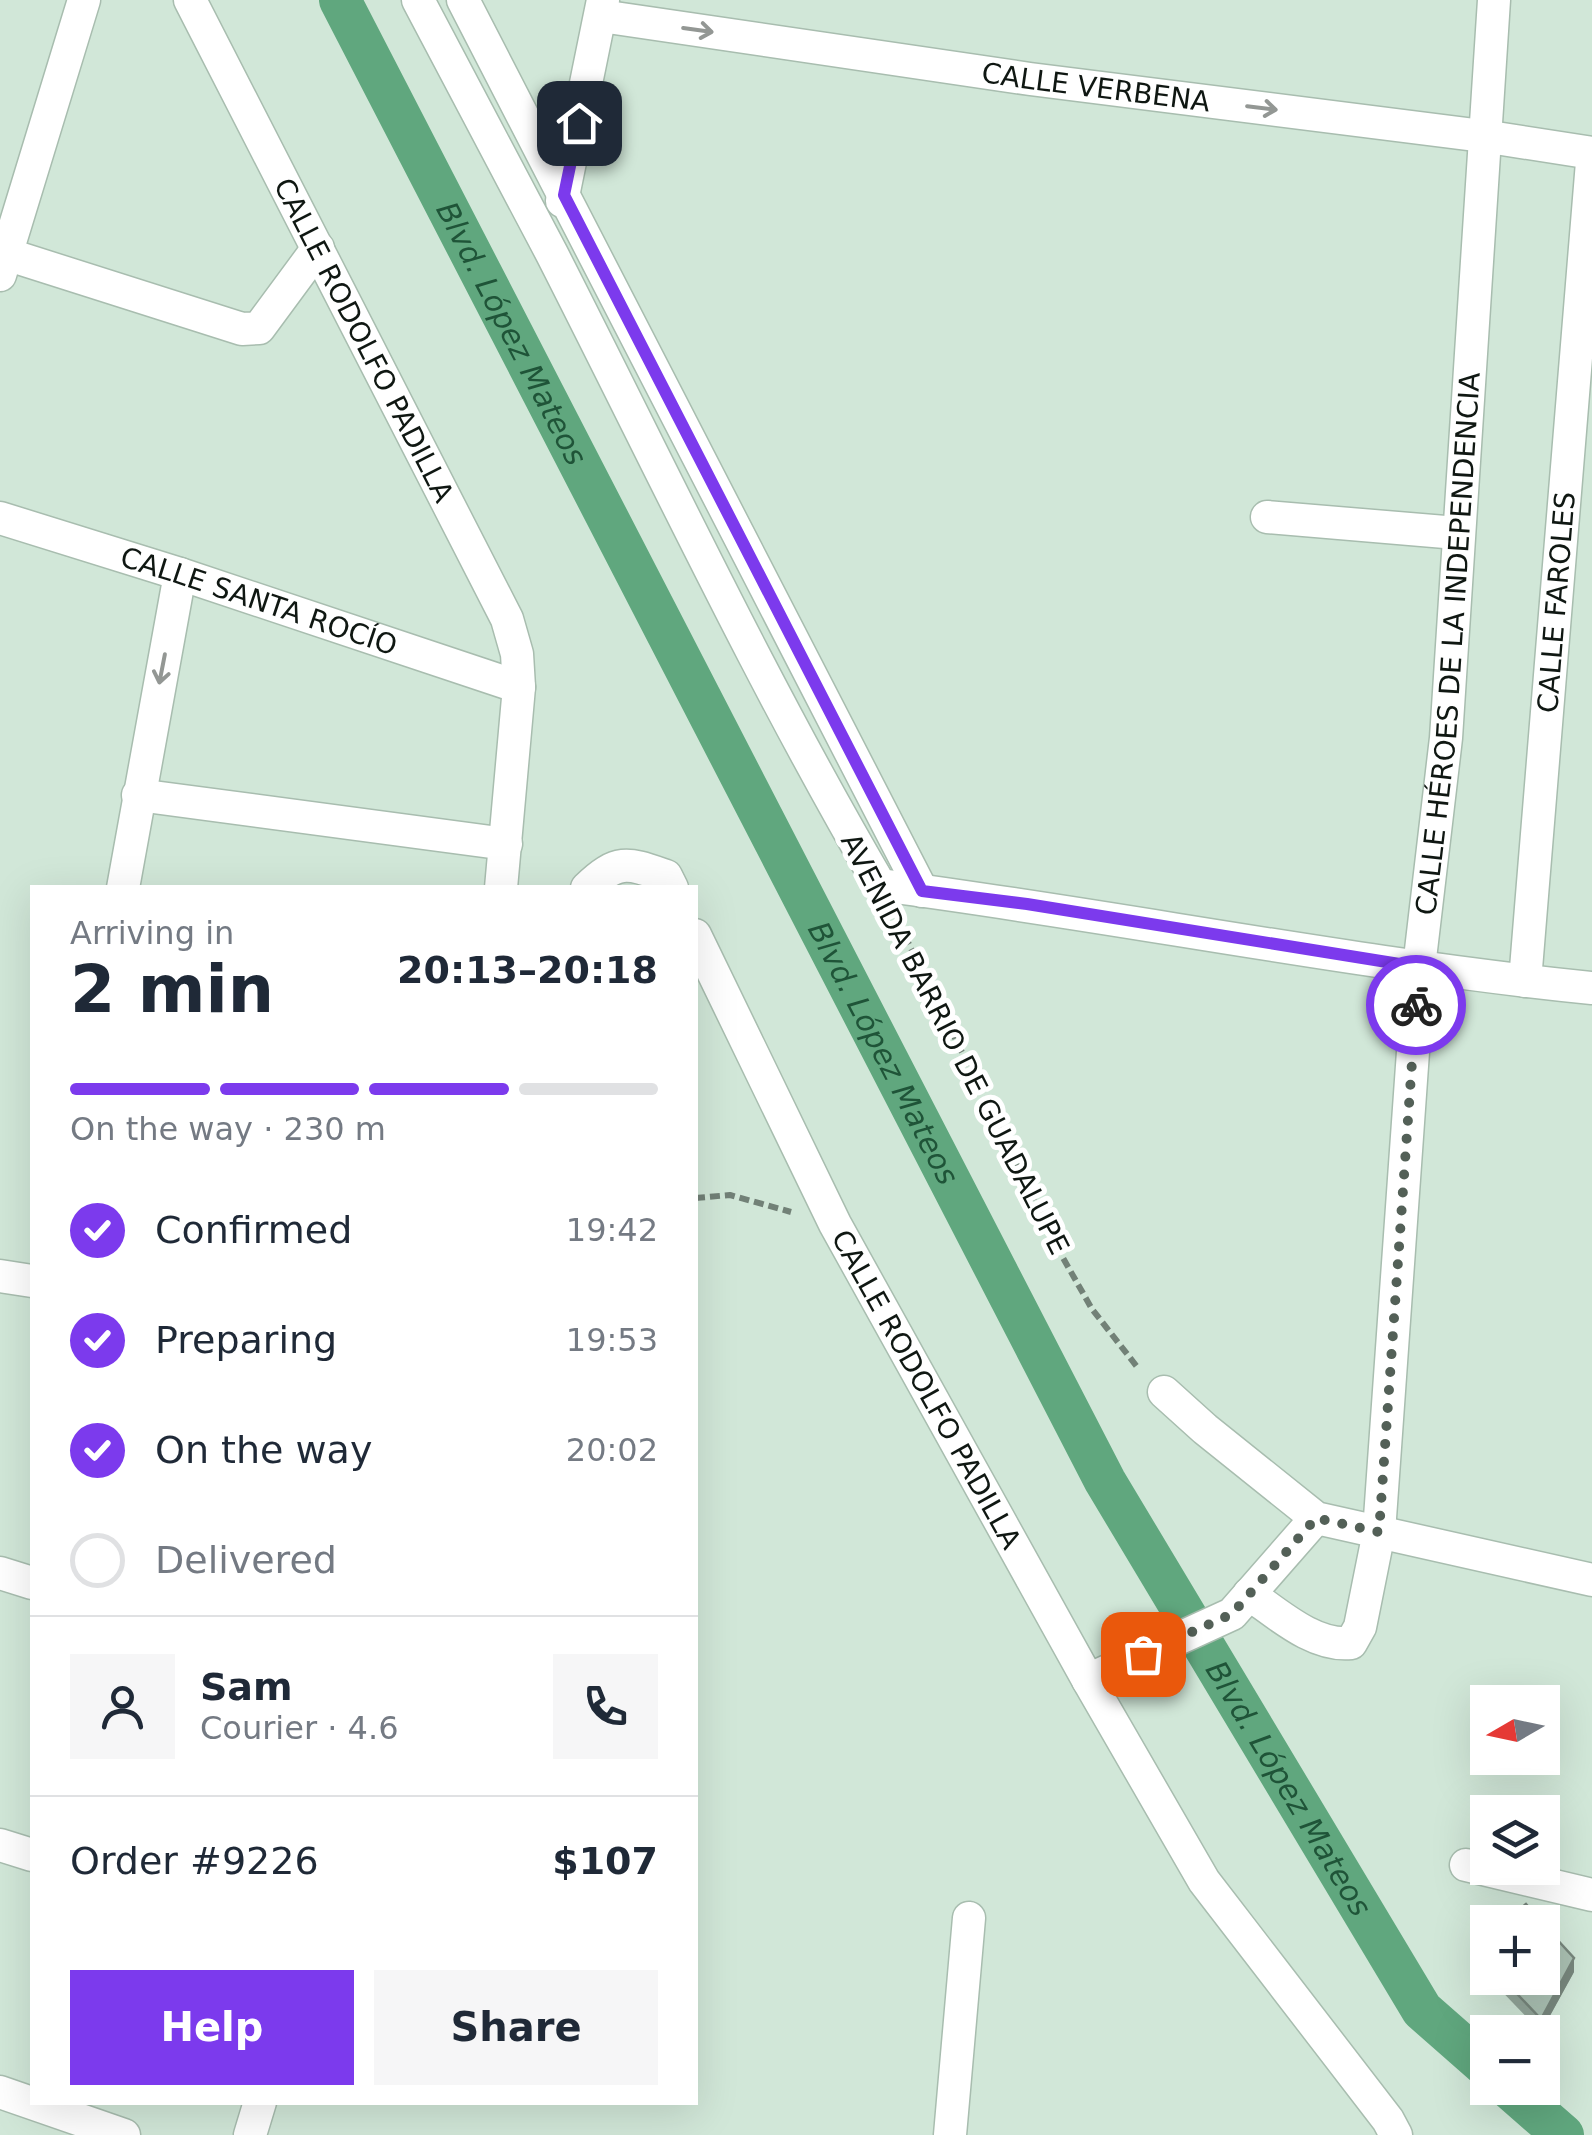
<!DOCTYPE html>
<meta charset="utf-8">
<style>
body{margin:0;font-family:"DejaVu Sans",sans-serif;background:#f6f6f7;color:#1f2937;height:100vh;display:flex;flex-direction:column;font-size:38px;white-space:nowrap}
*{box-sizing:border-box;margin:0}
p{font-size:32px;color:#747a83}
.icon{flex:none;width:55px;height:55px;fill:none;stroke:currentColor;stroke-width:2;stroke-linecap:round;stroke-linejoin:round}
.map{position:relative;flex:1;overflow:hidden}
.side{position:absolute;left:30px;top:885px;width:668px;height:1220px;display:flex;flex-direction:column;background:#fff;border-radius:0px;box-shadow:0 10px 40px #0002}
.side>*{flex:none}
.needle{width:65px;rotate:261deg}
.buttons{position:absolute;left:1470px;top:1685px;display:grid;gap:20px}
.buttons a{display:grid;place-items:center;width:90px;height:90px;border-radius:0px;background:#fff;box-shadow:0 10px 40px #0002;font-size:50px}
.pin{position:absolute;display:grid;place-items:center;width:85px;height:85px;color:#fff;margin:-42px;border-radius:20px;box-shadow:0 5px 15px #0006}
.courier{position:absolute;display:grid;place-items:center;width:100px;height:100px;margin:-50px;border:8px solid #7c3aed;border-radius:50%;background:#fff;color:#222;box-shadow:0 2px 12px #0007}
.summary em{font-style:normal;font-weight:600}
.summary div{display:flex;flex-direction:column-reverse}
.summary{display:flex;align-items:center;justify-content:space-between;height:170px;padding:0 40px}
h1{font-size:65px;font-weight:600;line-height:75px}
.bar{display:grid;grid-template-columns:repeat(4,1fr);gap:15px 10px;align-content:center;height:120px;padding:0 40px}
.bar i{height:12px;border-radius:8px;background:#e0e1e3}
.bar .current{background:#7c3aed}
.bar p{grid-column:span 4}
.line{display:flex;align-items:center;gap:25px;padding:0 40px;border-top:2px solid #e0e1e3}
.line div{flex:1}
.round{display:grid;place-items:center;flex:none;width:105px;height:105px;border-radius:0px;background:#f6f6f7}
ol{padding:0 40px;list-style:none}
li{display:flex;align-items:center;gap:30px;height:110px}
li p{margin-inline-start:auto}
li .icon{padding:10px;border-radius:50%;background:#7c3aed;color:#fff;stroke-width:4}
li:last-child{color:#747a83}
li i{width:55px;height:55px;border:5px solid #e0e1e3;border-radius:50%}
.action{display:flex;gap:20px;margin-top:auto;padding:20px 40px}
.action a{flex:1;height:115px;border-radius:0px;background:#7c3aed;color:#fff;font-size:40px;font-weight:600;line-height:115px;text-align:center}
.action a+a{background:#f6f6f7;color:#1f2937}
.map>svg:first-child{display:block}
</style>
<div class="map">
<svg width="1592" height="2135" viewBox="0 0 1592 2135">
<rect width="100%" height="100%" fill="#d1e7d8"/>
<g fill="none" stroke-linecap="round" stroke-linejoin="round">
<g stroke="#60a77e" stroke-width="42">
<path id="s1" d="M340 0 1105 1481 1422 2010 1488 2068"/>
<polyline points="1509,2088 1563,2135"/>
</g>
<defs>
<g id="minor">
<path id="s2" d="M190 0 507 619 517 654 519 687 501 888"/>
<path d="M418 0C462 85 508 169 552 254 660 466 760 680 880 885 1118 916 1353 964 1592 988"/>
<polyline points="463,0 922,891"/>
<path id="s3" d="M601 16 1030 79 1483 136 1592 153"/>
<polyline points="562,201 603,0"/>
<polyline points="6,254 242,329 259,328 318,248"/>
<polyline points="0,275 84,0"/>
<polyline points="1267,517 1457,533"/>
<path id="s4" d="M0 518 180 574 519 687"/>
<polyline points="138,795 506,844"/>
<polyline points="123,888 180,574"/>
<path d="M587 888C618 858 628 863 666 876L672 888"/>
<path id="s5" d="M695 935 835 1224 1088 1680 1204 1881 1388 2120 1396 2135"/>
<path id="s6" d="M1525 981 1592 162"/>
<polyline points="0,1276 32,1281"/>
<polyline points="1164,1392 1205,1429 1316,1518 1592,1580"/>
<polyline points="0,1573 32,1583"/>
<path id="s7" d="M1249 1594C1278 1614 1314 1647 1351 1643L1360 1627 1379 1532 1419 967 1446 738 1494 0"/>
<polyline points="1088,1680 1232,1614 1316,1518"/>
<polyline points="0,1845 32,1855"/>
<polyline points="1466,1865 1592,1895"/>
<polyline points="0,2092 124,2135"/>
<polyline points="250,2135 260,2102"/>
<polyline points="950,2135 969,1918"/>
</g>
</defs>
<use href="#minor" stroke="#a8bdaf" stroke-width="35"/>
<g stroke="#728177" stroke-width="6" stroke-dasharray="10 5" stroke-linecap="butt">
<polyline points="898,922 1063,1258 1092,1309 1138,1368"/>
<polyline points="695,1198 730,1195 791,1212"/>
</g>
<use href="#minor" stroke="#fff" stroke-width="32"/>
</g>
<g fill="#93a69a">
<polygon points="1488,1937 1488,1976 1474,1962 1474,1948"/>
<polygon points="1574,1972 1541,2032 1489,1978 1542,1978"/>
</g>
<polygon fill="#78877d" points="1574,1958 1574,1972 1541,2032 1541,2019"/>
<g fill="#abc1b3" stroke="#78877d" stroke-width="2.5">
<polygon points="1526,1904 1542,1922 1505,1922"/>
<polygon points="1542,1923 1574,1958 1541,2019 1502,1978 1542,1978"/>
<polygon points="1488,1937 1488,1962 1474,1948"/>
</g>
<defs><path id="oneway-shaft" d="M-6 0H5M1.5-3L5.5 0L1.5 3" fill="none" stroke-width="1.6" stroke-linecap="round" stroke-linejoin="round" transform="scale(2.5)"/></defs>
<g stroke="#939794">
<use href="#oneway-shaft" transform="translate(698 30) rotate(8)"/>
<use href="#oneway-shaft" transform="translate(1262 108) rotate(7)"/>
<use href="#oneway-shaft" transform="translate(162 669) rotate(101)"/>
</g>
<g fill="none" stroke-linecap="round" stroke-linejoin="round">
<polyline stroke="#536057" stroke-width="10" stroke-dasharray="0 18" points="1143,1654 1232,1614 1316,1518 1379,1532 1416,1005"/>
<polyline stroke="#7c3aed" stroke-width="12" points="579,123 564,195 922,891 1027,904 1418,967 1416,1005"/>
</g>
<g text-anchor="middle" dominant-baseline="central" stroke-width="10" stroke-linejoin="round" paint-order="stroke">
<g font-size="28" fill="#0f1712" stroke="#fff">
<text stroke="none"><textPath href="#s3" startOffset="500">CALLE VERBENA</textPath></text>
<text stroke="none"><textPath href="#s2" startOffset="382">CALLE RODOLFO PADILLA</textPath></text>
<text stroke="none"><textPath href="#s4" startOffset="272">CALLE SANTA ROCÍO</textPath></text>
<text stroke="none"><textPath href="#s6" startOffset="380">CALLE FAROLES</textPath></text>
<text stroke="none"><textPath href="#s7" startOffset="1122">CALLE HÉROES DE LA INDEPENDENCIA</textPath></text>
<text transform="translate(955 1044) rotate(63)">AVENIDA BARRIO DE GUADALUPE</text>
<text stroke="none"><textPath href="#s5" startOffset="510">CALLE RODOLFO PADILLA</textPath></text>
</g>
<g font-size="30" font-style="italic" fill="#1f5438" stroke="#fff">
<text stroke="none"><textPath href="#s1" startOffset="375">Blvd. López Mateos</textPath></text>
<text stroke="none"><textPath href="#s1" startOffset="1185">Blvd. López Mateos</textPath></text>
<text stroke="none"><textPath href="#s1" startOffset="2025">Blvd. López Mateos</textPath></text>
</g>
</g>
</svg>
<div class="buttons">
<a><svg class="needle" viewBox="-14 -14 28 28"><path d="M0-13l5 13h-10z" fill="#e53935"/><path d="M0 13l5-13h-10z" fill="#747a83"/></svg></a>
<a><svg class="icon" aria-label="layers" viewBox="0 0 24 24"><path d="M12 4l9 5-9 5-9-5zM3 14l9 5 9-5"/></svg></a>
<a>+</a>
<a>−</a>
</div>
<div class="pin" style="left:1143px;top:1654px;background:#ea580c"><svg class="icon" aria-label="bag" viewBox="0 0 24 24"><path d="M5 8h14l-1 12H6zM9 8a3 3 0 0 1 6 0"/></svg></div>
<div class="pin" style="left:579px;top:123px;background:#1f2937"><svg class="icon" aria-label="home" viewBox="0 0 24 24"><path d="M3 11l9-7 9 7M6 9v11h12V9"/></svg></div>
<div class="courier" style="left:1416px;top:1005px"><svg class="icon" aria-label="bike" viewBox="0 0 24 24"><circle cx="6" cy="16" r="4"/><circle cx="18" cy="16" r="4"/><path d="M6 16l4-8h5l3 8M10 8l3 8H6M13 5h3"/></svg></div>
<section class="side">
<div class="summary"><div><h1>2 min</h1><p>Arriving in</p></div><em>20:13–20:18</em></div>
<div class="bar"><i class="current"></i><i class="current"></i><i class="current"></i><i></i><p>On the way · 230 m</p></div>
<ol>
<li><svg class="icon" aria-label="check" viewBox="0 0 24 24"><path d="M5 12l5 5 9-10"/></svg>Confirmed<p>19:42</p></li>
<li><svg class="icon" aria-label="check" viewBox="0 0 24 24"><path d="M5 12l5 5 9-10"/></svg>Preparing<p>19:53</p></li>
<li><svg class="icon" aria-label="check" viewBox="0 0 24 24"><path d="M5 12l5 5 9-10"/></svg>On the way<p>20:02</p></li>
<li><i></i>Delivered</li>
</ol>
<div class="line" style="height:180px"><a class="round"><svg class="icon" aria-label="person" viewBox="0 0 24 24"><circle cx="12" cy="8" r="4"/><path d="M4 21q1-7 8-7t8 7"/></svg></a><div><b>Sam</b><p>Courier · 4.6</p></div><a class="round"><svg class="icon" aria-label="phone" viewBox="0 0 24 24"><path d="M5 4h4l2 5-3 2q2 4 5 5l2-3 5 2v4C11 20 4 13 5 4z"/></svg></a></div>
<div class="line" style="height:130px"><div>Order #9226</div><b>$107</b></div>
<div class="action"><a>Help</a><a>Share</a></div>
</section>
</div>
